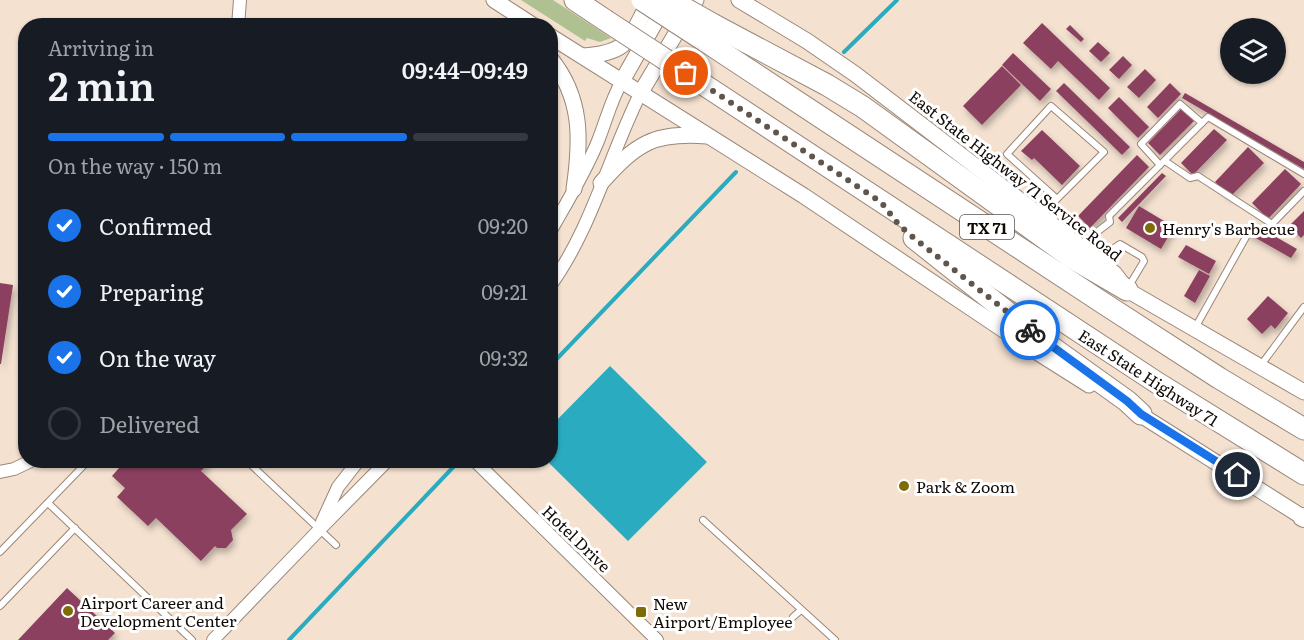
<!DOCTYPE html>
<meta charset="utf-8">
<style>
body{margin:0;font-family:Literata,serif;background:#20242c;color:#f1f3f6;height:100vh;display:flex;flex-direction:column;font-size:22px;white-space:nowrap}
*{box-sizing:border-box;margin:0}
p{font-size:20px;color:#9ea1a6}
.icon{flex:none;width:33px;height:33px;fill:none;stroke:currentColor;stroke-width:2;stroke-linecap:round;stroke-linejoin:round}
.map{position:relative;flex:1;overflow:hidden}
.drawer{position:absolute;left:18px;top:18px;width:540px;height:450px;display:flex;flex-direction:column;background:#171b24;border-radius:24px;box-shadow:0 2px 4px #0004}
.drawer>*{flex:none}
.fabs{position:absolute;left:1220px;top:18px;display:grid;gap:12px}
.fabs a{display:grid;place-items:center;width:66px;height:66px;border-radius:50%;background:#171b24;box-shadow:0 2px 4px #0004;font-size:30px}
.pin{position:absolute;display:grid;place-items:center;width:51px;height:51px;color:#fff;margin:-26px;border:3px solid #fff;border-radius:50%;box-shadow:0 2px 6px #0007}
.courier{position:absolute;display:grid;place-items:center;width:60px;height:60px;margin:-30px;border:4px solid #1a73e8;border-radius:50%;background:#fff;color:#222;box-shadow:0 2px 8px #0007}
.head em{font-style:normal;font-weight:600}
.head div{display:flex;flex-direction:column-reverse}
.head{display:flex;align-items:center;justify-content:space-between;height:102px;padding:0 30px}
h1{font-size:39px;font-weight:600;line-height:45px}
.bar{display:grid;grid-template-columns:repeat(4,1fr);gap:9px 6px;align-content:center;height:72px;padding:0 30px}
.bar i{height:8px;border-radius:4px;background:#363941}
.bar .current{background:#1a73e8}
.bar p{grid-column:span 4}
ol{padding:0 30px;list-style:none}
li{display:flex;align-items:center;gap:18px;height:66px}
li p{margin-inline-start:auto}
li .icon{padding:6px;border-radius:50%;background:#1a73e8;color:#fff;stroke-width:4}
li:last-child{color:#9ea1a6}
li i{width:33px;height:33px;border:3px solid #363941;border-radius:50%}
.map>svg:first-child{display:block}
</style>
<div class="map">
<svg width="1304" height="640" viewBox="0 0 1304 640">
<defs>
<filter id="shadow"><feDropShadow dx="2.5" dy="4.5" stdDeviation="3" flood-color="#0004"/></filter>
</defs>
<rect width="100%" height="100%" fill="#f4e1d0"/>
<polygon fill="#b0c191" points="521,0 553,0 611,38 600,42 587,38 585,41"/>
<polygon fill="#2babc0" points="610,366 707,462 628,541 547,461 550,460 551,426"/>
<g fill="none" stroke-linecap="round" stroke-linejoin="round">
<g stroke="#2babc0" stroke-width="4">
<polyline points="844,52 897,0"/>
<polyline points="550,366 736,172"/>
<polyline points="289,640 460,460"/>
</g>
</g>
<g fill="#8c405e" filter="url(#shadow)">
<polygon points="1042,23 1110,88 1099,100 1058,61 1051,69 1023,43"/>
<polygon points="1070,25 1084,39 1081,42 1066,29"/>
<polygon points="1098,42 1110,53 1101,62 1089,51"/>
<polygon points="1013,53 1051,89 1040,101 1002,65"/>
<polygon points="1123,56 1132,65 1119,79 1109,70"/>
<polygon points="1002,66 1021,85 982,125 963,106"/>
<polygon points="1145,69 1156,80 1139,98 1127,87"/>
<polygon points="1064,83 1130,147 1122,155 1056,91"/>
<polygon points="1170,83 1181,94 1158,118 1147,107"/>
<polygon points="1185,93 1304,162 1304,169 1182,98"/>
<polygon points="1119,97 1149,127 1138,138 1108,108"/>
<polygon points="1181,109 1194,121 1160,155 1148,143"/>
<polygon points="1214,129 1227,140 1193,175 1181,163"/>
<polygon points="1042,130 1080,166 1062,185 1034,158 1032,160 1021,151"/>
<polygon points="1248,147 1264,163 1230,197 1215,182"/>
<polygon points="1137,155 1149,167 1090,228 1078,216"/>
<polygon points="1285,169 1301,184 1268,219 1252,203"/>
<polygon points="1162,173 1166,176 1122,222 1118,218"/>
<polygon points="1139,206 1174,227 1161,249 1126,228"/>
<polygon points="1304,211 1304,235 1301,238 1289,226"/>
<polygon points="1250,222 1297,249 1291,258 1245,232"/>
<polygon points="1186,245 1216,261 1209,274 1178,257"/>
<polygon points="1199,270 1210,276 1195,303 1184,296"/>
<polygon points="0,283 13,285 1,364 0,364"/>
<polygon points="1268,296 1288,313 1275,329 1271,325 1262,334 1247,319"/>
<polygon points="126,460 207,460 209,463 201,471 247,514 231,530 233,540 226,548 217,548 215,546 201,561 156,518 148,526 117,497 125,488 112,476"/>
<polygon points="67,588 115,633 108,640 18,640"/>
</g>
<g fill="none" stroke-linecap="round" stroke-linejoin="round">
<defs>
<g id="service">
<polyline points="1165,161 1190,178 1198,176 1272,224 1304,191"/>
<polyline points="1160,165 1141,144 1180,104 1202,123"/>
<polyline points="1038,213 1057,199 1104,152 1051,106 1007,154 1057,199"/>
<polyline points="1080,245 1110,222 1109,216 1208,117 1304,174"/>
<polyline points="1099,258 1120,244 1142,257 1144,261 1129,286"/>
<polyline points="1195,328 1246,237"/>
<polyline points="1261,365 1304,307"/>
<polyline points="246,460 336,545"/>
<polyline points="48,503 192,640"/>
<polyline points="703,520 835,640"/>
<polyline points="0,552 89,460"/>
<polyline points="0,606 75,528"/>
<polyline points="793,617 801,610"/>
</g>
<g id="minor">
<polyline points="238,26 240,0"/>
<path d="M550 232C567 202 585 173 598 141 606 121 611 100 622 81"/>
<path d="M550 286C592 228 609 156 641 92"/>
<polyline points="474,460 657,640"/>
<polyline points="0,472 14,469 33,460"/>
<polyline points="322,522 338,487 359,460"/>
<polyline points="213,640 320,529 388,460"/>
</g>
<g id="tertiary">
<polyline points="494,0 534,26"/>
<polyline points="739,0 807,41 855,74 1097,259 1115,274 1127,290 1304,392"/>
<polyline points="550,36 804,196 1032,349 1089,385"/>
<path d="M583 56C631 53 629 38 650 0"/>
<path d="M550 58C583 98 581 141 574 189"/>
<polyline points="622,81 665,5"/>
<polyline points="641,92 696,0"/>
<path d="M601 183C637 143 653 132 707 136"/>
<polyline points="1133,410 1304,518"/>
</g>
<polyline id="secondary" points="1302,517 1304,518"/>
<g id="trunk">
<polyline points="575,0 605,20"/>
<polyline points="714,25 827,85 863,107 1072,258 1127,290"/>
<polyline points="705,41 1103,303 1219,378 1304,429"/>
<polyline points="686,73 1159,384 1304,474"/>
<polyline points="914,238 1046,343 1127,401 1141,414"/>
</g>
</defs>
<use href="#service" stroke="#998778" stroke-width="8"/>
<use href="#minor" stroke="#998778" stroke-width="14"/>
<use href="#tertiary" stroke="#998778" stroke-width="17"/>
<use href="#secondary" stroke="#998778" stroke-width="20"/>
<use href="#trunk" stroke="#998778" stroke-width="23"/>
<use href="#service" stroke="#fff" stroke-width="6"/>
<use href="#minor" stroke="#fff" stroke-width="12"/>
<use href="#tertiary" stroke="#fff" stroke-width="15"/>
<use href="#secondary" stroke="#fff" stroke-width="18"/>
<use href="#trunk" stroke="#fff" stroke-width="21"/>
<defs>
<g id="trunk-bridge">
<polyline points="642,0 705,41"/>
<polyline points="670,0 714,25"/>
<polyline points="605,20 686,73"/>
</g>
</defs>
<use href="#trunk-bridge" stroke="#998778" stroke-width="23" stroke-linecap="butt"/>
<use href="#trunk-bridge" stroke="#fff" stroke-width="21"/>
</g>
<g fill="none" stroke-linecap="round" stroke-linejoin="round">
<polyline stroke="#60554c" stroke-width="6" stroke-dasharray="0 10.8" points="686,73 881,202 899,225 914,238 1030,330"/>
<polyline stroke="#1a73e8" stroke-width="8" points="1030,330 1127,401 1141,414 1238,475"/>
</g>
<g fill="#7e6c06" stroke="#fff" stroke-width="2">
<circle cx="1150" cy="228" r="6"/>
<circle cx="904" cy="486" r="6"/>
<circle cx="68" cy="611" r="6"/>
<rect x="635" y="606" width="12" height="12" rx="3"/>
</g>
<g text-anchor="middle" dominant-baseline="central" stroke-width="6" stroke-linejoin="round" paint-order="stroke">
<rect fill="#fff" stroke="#585450" stroke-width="1.5" x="960" y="215" width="54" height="24" rx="4.5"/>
<g font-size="15" font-weight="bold" fill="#100a05">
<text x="987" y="227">TX 71</text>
</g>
<g font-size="16" fill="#100a05" stroke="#fff">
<text transform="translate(1016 175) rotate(38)">East State Highway 71 Service Road</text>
<text transform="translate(1149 377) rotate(33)">East State Highway 71</text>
<text transform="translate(577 538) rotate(44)">Hotel Drive</text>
</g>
<g font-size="16" fill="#100a05" stroke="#fff" text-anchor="start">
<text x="1162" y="228">Henry's Barbecue</text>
<text x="916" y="486">Park &amp; Zoom</text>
<text x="80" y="602">Airport Career and<tspan x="80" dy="18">Development Center</tspan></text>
<text x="653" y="603">New<tspan x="653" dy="18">Airport/Employee</tspan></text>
</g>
</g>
</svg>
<div class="fabs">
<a><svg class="icon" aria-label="layers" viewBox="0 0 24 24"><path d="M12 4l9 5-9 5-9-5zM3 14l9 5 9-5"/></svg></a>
</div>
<div class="pin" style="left:686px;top:73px;background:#ea580c"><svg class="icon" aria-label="bag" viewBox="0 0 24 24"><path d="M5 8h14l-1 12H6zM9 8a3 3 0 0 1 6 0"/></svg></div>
<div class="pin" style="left:1238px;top:475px;background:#1f2937"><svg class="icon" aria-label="home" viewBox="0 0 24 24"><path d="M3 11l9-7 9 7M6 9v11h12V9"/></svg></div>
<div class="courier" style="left:1030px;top:330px"><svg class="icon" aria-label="bike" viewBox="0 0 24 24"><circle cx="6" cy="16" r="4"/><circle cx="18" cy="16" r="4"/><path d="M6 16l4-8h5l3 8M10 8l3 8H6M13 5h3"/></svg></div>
<section class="drawer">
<div class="head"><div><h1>2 min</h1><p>Arriving in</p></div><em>09:44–09:49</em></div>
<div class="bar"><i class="current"></i><i class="current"></i><i class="current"></i><i></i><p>On the way · 150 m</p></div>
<ol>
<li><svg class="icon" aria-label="check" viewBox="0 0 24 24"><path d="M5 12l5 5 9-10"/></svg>Confirmed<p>09:20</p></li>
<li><svg class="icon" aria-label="check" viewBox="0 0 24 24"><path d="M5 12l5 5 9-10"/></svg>Preparing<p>09:21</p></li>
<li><svg class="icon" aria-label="check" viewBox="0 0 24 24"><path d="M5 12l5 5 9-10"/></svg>On the way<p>09:32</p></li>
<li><i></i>Delivered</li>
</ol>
</section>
</div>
